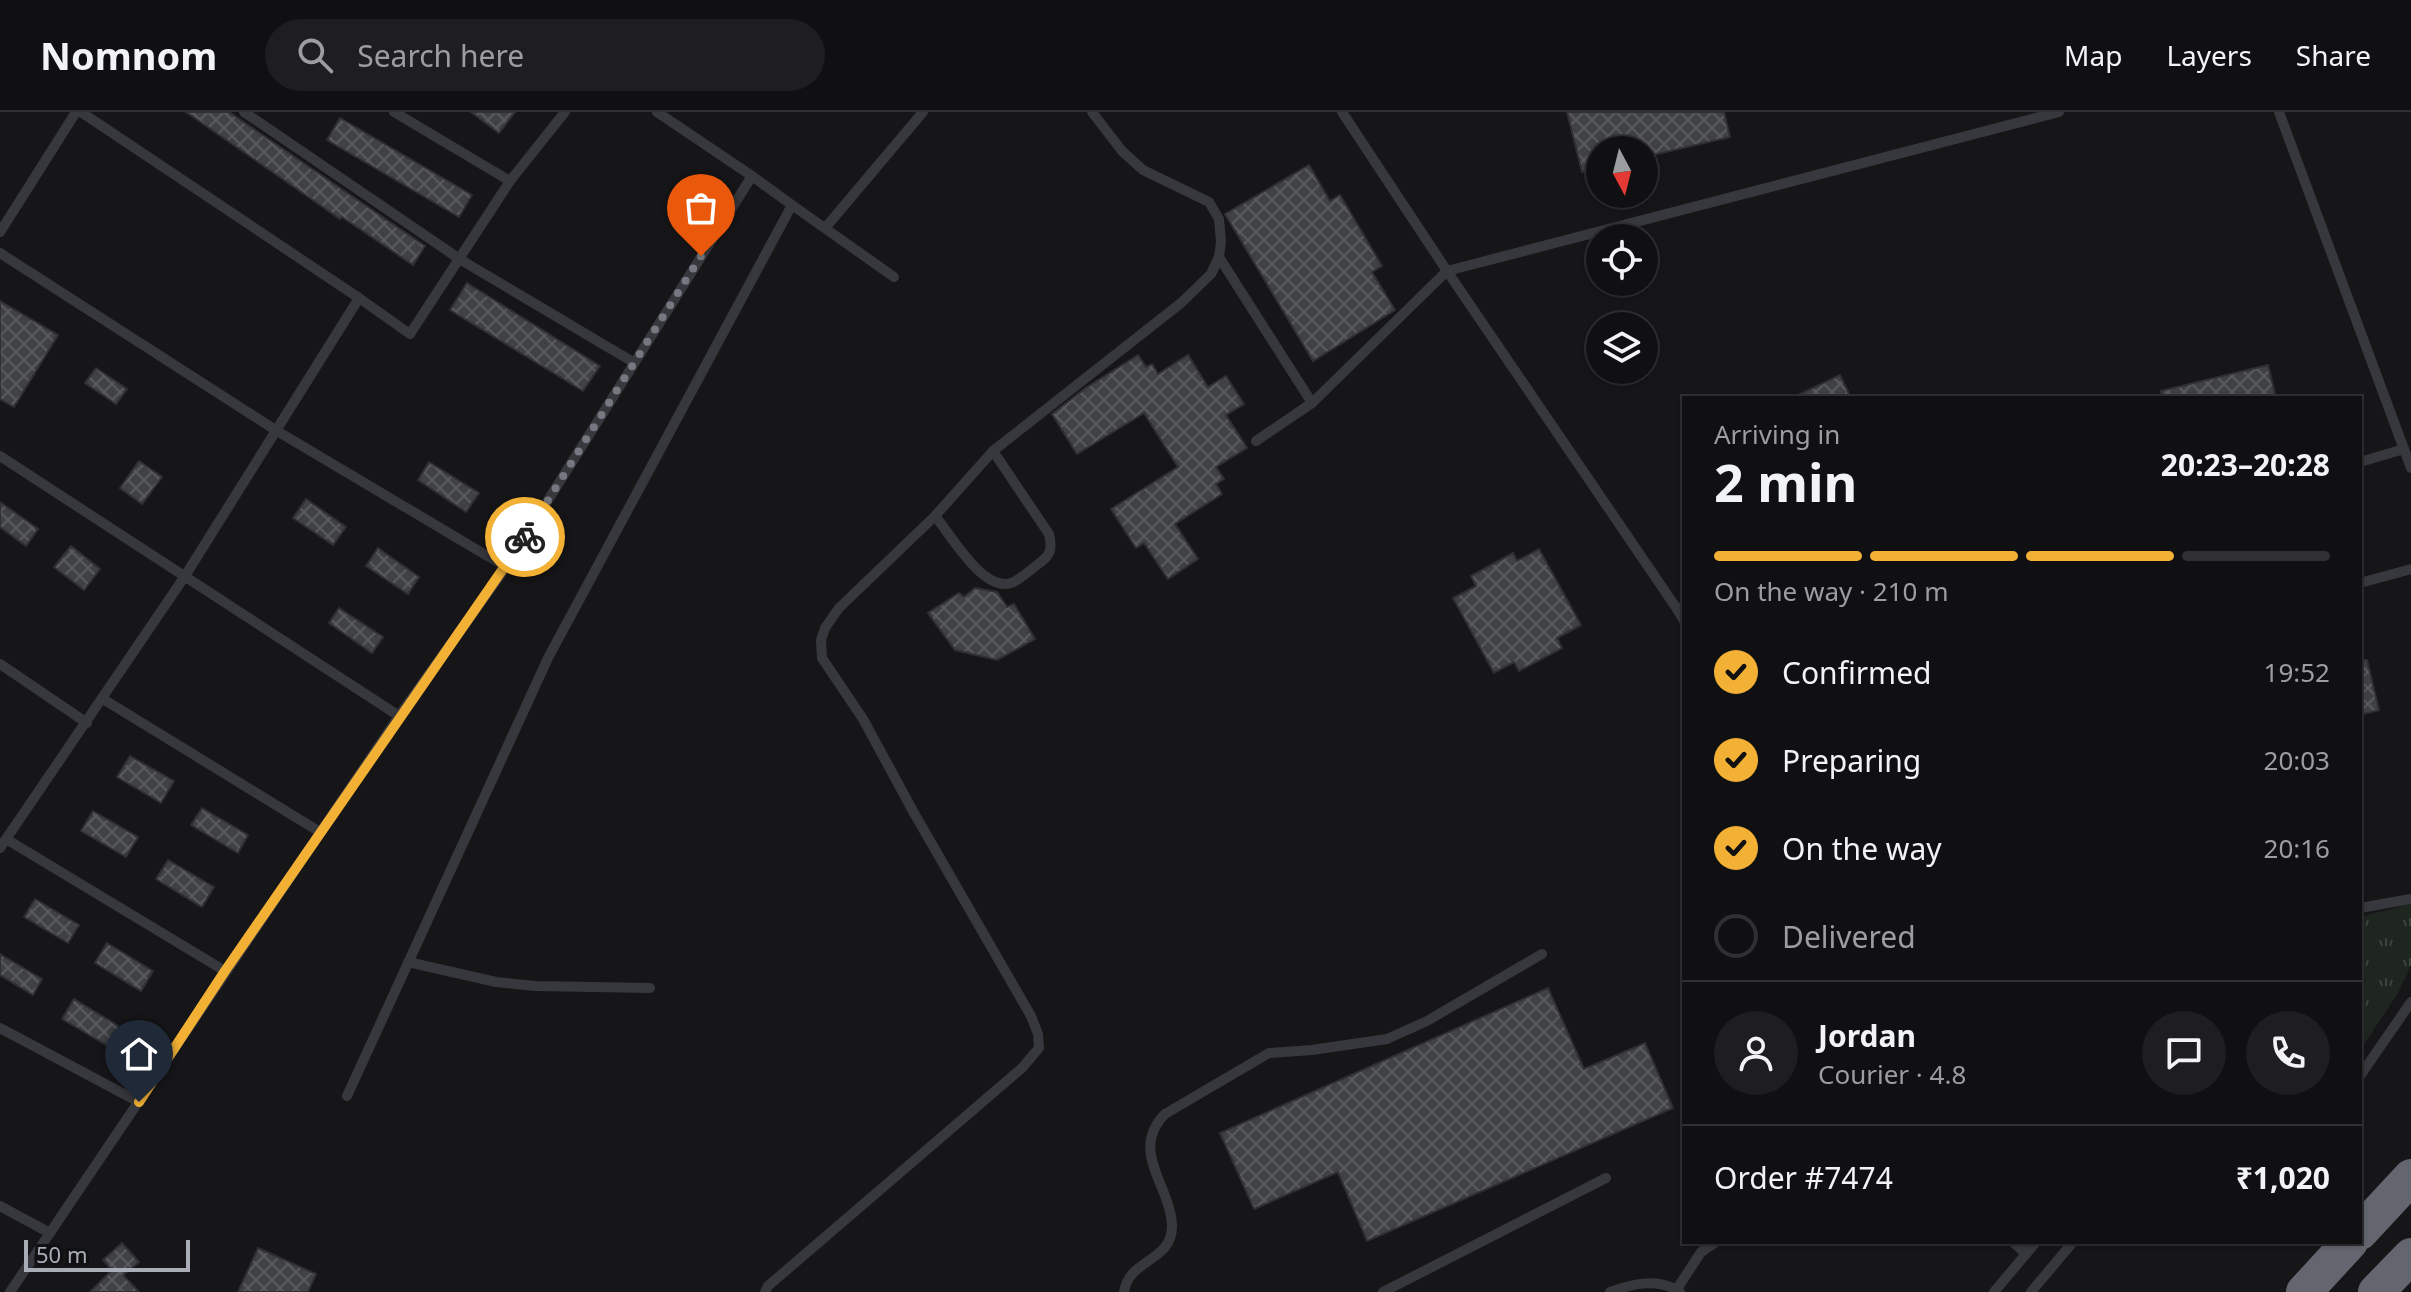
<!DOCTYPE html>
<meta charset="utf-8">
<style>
body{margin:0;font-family:"Noto Sans",sans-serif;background:#1e1e20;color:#f1f3f6;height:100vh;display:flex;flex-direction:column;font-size:30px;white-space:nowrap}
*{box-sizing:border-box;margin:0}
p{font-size:26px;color:#9c9d9f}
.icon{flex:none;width:44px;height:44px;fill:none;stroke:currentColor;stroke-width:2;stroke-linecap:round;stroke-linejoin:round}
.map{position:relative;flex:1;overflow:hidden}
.drawer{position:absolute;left:1682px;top:284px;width:680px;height:848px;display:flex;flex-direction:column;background:#101012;border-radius:0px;box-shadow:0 2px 6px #0004,0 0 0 2px #303032}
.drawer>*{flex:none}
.needle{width:52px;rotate:173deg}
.fabs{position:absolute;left:1586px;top:24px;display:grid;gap:16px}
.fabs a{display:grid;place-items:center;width:72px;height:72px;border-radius:50%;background:#101012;box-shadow:0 2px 6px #0004,0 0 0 2px #303032;font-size:40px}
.scale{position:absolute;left:24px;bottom:20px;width:166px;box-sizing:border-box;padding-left:8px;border:4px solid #a8adb8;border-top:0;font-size:22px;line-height:28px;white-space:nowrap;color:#a8adb8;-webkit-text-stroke:6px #111113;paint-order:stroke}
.pin{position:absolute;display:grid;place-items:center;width:68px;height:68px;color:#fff;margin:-82px -34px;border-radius:50% 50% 50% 0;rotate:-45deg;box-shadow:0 0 8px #0007}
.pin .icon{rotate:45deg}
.courier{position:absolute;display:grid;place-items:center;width:80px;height:80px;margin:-40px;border:6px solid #f2b134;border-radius:50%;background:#fff;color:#222;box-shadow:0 2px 10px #0007}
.summary em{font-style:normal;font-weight:700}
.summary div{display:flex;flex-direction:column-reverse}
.summary{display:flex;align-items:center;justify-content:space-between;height:136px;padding:0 32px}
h1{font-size:52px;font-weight:700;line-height:60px}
.bar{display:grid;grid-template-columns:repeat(4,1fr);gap:12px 8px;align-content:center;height:96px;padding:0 32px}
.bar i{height:10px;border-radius:6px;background:#303032}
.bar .on{background:#f2b134}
.bar p{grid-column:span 4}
.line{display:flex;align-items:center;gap:20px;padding:0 32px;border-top:2px solid #303032}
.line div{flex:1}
.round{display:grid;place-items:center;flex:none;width:84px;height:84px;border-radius:42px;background:#1e1e20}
ol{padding:0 32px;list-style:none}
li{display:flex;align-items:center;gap:24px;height:88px}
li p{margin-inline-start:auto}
li .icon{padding:8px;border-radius:50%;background:#f2b134;color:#111;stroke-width:4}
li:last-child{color:#9c9d9f}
li i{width:44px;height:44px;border:4px solid #303032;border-radius:50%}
header{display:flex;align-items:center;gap:48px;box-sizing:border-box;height:112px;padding:0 40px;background:#101012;border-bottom:2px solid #303032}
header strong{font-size:38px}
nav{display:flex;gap:44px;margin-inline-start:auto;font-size:28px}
.search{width:560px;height:72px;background:#1e1e20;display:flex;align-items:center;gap:20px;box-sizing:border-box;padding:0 28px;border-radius:44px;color:#9c9d9f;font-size:30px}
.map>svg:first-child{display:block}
</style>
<header>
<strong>Nomnom</strong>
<div class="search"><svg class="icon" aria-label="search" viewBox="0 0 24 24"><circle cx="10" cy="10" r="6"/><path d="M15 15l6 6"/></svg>Search here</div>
<nav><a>Map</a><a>Layers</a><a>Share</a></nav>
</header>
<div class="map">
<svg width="2411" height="1180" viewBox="0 0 2411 1180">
<defs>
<pattern id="grass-tufts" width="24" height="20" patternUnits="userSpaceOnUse" patternTransform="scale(2)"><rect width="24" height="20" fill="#1e261f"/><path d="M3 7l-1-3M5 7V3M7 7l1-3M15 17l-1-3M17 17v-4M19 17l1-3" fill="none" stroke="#3c433d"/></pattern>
<pattern id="building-cross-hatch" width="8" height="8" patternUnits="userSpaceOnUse" patternTransform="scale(2)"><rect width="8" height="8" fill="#404145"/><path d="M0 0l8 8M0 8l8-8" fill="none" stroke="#595a5e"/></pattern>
</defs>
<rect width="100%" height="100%" fill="#161618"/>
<polygon fill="url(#grass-tufts)" points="2411,792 2411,853 2398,881 2360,938 2360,805"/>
<g fill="url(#building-cross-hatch)" stroke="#303034" stroke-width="2">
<polygon points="186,0 229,0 425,134 413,153 342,105 340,107"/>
<polygon points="471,0 515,0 499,21"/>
<polygon points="1567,0 1724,0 1730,25 1644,45 1644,38 1600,38 1600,56 1582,60"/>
<polygon points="340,6 472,83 459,105 327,28"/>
<polygon points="1309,53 1330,89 1340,83 1382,154 1372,160 1395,198 1313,249 1225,102"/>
<polygon points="467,171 600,254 583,279 450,198"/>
<polygon points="0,189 58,223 14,295 0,287"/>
<polygon points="1138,243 1146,255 1152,252 1158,262 1188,243 1208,275 1226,264 1244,292 1226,303 1247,336 1216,355 1224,367 1216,372 1222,382 1175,412 1198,447 1168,467 1144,431 1136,436 1111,397 1178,355 1144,301 1077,342 1052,302 1087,275"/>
<polygon points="2268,253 2276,286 2162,286 2161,279"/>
<polygon points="96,256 127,277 116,292 85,271"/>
<polygon points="1840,263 1851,286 1792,286"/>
<polygon points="139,349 162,365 142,392 120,376"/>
<polygon points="429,350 479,381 466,400 418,368"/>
<polygon points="306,387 346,415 333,433 293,406"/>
<polygon points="0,390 38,417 26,434 0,415"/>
<polygon points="71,434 100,457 84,478 54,455"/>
<polygon points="378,436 419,465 408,482 366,454"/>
<polygon points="1539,437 1581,513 1557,526 1562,536 1519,559 1514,550 1494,561 1453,486 1476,474 1471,464 1513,441 1517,449"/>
<polygon points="975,476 997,480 1007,495 1014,492 1035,527 997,548 955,538 928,501 959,481 964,485"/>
<polygon points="339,496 383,525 372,541 329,511"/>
<polygon points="2360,548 2367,548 2379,598 2360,603"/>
<polygon points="130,644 174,669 161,691 117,665"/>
<polygon points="202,696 248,723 238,741 191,713"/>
<polygon points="93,699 138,725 126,745 81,719"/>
<polygon points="168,748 214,775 202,795 156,767"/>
<polygon points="35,787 79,813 68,831 24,805"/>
<polygon points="107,831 153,859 141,879 95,851"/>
<polygon points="0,842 42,867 33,883 0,863"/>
<polygon points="1548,876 1584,957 1645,931 1673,996 1367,1129 1338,1060 1254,1097 1220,1021"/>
<polygon points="74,887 120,915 108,934 62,907"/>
<polygon points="122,1131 139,1150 123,1163 139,1180 90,1180 112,1158 103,1148"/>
<polygon points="258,1136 316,1162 308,1180 238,1180"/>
</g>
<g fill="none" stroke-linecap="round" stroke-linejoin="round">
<g stroke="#37383d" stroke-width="10">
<polyline points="81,0 359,186"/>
<polyline points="244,0 461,148 633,250"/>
<polyline points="394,0 510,69 565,0"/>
<polyline points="1342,0 1447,159 2059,0"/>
<polyline points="2279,0 2411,356"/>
<polyline points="792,93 894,165"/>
<polyline points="826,115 923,0"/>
<polyline points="0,120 76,0"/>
<polyline points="0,141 277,319 506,455"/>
<polyline points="1219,145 1312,291"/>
<polyline points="1256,329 1312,291 1447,159 1677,497 1684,495"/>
<polyline points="0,344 399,604"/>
<polyline points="2360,350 2404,337"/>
<path d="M935 404C951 423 983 480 1011 471 1020 468 1029 459 1037 453 1050 444 1053 438 1049 422L993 339"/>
<polyline points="2360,471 2411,457"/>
<polyline points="1677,497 1684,509"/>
<polyline points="0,552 87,611"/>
<polyline points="103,587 320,720"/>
<polyline points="6,727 225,859"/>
<polyline points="0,736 185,464 359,186 410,222 510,69"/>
<polyline points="2360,796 2411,787"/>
<polyline points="408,850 496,870 536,874 650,876"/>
<polyline points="0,916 139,990"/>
<polyline points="2360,964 2411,890"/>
<polyline points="347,984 548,546 792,93 752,64"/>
<polyline points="0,1094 50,1121"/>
<polyline points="2013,1130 2026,1142"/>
<polyline points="1677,1177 1701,1140 1716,1130"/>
<polyline points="10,1180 399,604 506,455 752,64 657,0"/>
<polyline points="765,1180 768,1174 1022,956 1039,936 1038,922 1031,904 914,701 863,607 822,546 821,528 825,516 839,496 935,404 993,339 1181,191 1211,162 1219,145 1221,130 1219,107 1209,90 1143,58 1122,39 1092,0"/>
<path d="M1124 1180C1129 1146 1173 1150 1172 1113 1170 1073 1129 1038 1165 1002L1269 941 1312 938 1387 927 1427 909 1542 842"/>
<polyline points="1383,1180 1606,1066"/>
<path d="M1610 1180C1632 1172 1658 1165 1680 1180"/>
<polyline points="1994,1180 2036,1130"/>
<polyline points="2031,1180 2073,1130"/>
</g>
<g stroke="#63666e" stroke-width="36">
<polyline points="2360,1120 2411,1065"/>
<polyline points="2304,1180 2350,1130"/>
<polyline points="2376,1180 2411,1144"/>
</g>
</g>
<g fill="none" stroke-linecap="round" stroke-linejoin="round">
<polyline stroke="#757880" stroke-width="8" stroke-dasharray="0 14.4" points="525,425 701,144"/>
<polyline stroke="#f2b134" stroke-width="10" points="139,990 225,859 525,425"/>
</g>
</svg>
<div class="fabs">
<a><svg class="needle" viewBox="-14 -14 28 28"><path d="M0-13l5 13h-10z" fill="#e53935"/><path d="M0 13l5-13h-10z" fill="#9c9d9f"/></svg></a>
<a><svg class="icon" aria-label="locate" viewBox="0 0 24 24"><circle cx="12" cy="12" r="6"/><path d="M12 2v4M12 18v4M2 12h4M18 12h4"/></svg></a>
<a><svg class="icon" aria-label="layers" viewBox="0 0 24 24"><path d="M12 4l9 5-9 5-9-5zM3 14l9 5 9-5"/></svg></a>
</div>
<div class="scale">50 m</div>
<div class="pin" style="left:701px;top:144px;background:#ea580c"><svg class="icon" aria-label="bag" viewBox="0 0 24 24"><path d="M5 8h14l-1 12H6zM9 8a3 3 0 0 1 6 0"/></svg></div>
<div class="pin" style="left:139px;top:990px;background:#1f2937"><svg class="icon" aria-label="home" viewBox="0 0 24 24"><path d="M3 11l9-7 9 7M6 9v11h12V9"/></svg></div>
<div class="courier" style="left:525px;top:425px"><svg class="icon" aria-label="bike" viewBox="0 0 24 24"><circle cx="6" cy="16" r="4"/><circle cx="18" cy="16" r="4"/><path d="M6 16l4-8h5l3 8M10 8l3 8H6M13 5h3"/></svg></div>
<section class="drawer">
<div class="summary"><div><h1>2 min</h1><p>Arriving in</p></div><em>20:23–20:28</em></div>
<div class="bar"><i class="on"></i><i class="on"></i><i class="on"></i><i></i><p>On the way · 210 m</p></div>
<ol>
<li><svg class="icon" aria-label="check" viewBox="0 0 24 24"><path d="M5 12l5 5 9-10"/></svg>Confirmed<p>19:52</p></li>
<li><svg class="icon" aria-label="check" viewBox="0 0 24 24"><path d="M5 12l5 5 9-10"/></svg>Preparing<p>20:03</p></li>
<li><svg class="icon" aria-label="check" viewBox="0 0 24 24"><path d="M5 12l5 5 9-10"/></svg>On the way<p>20:16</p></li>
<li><i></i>Delivered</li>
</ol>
<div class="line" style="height:144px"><a class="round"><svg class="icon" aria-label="person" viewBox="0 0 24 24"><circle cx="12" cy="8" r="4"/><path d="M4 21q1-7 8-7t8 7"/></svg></a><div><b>Jordan</b><p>Courier · 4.8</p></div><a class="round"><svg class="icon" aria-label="chat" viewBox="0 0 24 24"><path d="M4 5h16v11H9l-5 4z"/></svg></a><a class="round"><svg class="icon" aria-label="phone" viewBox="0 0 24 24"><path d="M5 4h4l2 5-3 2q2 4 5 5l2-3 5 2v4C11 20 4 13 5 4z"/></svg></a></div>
<div class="line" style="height:104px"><div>Order #7474</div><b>₹1,020</b></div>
</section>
</div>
